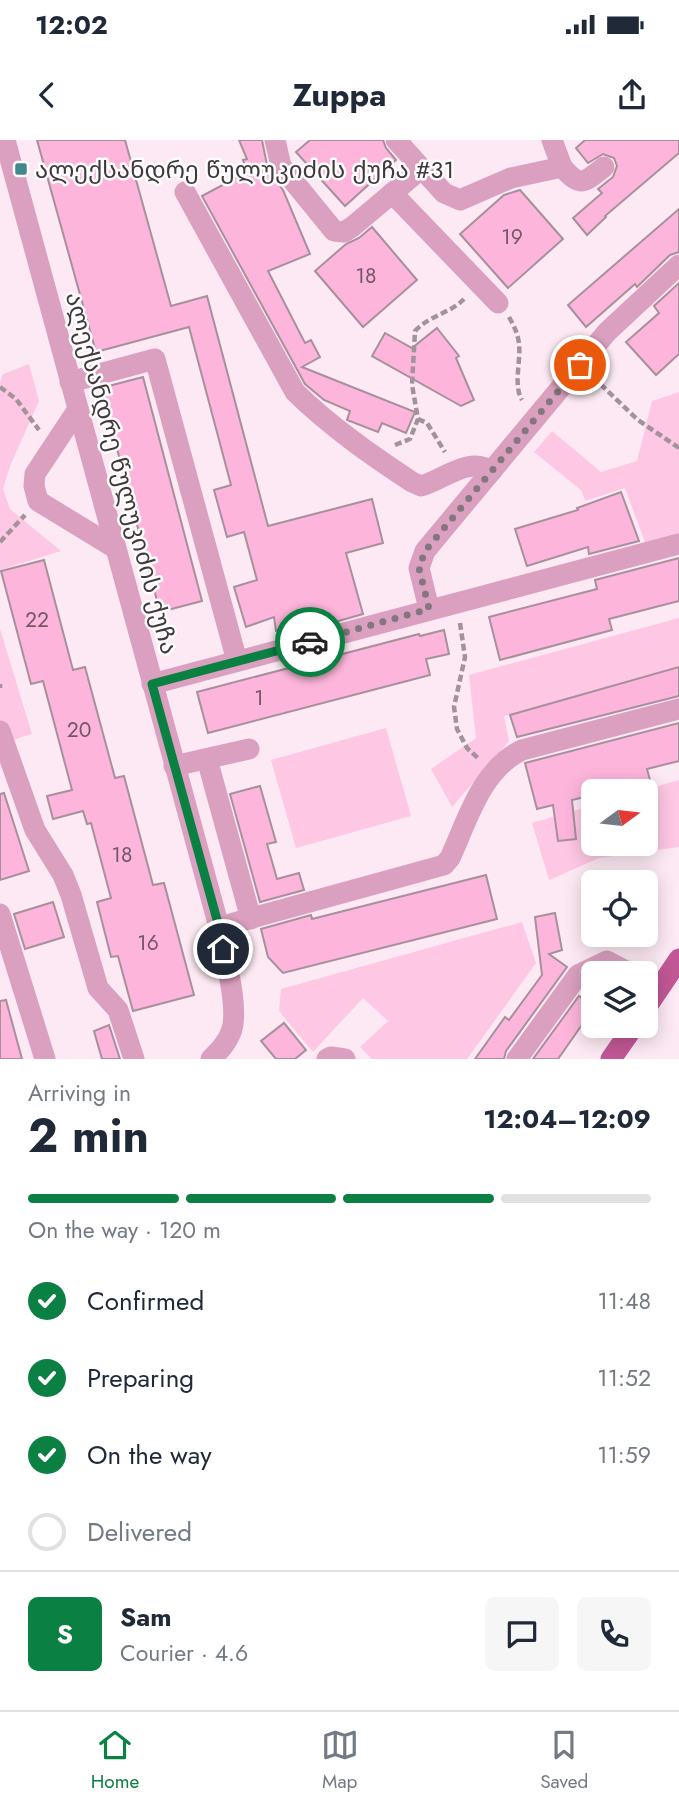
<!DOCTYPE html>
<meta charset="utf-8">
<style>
body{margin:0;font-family:Jost,"Noto Sans Georgian",sans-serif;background:#f6f6f7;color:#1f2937;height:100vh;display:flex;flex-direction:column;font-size:26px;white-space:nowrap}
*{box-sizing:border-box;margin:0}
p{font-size:23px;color:#747a83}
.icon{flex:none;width:38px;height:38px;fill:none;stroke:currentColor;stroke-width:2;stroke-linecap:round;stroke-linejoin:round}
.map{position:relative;height:919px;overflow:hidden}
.side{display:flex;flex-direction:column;background:#fff;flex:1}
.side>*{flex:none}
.needle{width:46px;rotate:75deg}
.controls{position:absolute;left:581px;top:639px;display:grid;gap:14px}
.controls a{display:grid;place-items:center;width:77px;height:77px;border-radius:10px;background:#fff;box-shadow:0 4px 18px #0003;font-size:35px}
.pin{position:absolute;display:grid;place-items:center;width:60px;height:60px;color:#fff;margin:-30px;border:4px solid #fff;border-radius:50%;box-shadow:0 2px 7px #0007}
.courier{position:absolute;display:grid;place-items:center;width:70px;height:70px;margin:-35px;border:5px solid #0b8043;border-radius:50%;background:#fff;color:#222;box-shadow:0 2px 9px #0007}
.headline em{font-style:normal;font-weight:700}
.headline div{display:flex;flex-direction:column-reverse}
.headline{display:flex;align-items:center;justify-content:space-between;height:119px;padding:0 28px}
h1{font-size:46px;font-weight:700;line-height:52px}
.bar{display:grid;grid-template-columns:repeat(4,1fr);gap:10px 7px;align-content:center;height:84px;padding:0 28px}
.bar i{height:9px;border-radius:5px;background:#e0e1e3}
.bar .selected{background:#0b8043}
.bar p{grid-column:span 4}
.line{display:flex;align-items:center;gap:18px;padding:0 28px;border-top:2px solid #e0e1e3}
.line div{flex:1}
.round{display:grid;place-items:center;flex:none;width:74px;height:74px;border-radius:10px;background:#f6f6f7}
ol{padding:0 28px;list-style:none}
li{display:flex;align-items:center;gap:21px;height:77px}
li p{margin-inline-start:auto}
li .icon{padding:7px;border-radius:50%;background:#0b8043;color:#fff;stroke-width:4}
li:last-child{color:#747a83}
li i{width:38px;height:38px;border:4px solid #e0e1e3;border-radius:50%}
.status{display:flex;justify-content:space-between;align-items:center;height:49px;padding:0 35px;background:#fff;direction:ltr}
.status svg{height:19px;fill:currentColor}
header{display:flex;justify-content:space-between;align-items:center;height:91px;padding:0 28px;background:#fff;font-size:32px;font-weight:700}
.dock{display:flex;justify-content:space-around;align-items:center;height:98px;border-top:2px solid #e0e1e3;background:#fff;font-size:19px;color:#747a83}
.dock a{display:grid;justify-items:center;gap:4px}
.dock .selected{color:#0b8043}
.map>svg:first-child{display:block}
</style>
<div class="status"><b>12:02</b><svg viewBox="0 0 49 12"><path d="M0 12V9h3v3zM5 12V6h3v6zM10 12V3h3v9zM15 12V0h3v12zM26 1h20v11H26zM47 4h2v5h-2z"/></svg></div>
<header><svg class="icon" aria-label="back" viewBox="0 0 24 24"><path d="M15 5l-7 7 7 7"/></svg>Zuppa<svg class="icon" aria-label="share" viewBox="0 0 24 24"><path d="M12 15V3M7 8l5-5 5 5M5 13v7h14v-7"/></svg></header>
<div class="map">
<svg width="679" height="919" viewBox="0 0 679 919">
<rect width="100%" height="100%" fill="#fde9f3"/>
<g fill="#fec7e3">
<polygon points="29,224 39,261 10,326 3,349 10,369 61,411 0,430 0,242 3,234"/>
<polygon points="679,252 679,395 646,405 625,348 585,361 582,351 534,312 552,291 601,332 637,321 652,261"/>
<polygon points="679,478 679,555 639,565 632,540 504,576 509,601 452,667 431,629 476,598 469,535"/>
<polygon points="0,489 32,594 0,604"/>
<polygon points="386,588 411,676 296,708 271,620"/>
<polygon points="679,640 679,707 599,718 549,740 532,683 593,665 593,704 646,704 646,651 641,651"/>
<polygon points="522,782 536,823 467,919 372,919 360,907 388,881 363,858 313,912 279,871 281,849"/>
</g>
<g fill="#feb5db" stroke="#a6909b" stroke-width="2">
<polygon points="37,0 125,0 171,166 207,156 268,386 372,359 383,403 346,413 363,474 328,484 276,491 274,477 246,487 234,447 257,440 244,392 227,397 214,350 231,345 189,187 96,212"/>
<polygon points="239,0 262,0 268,30 283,50 310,114 268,131 305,203 311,200 320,217 302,227 415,272 406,293 382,283 378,292 347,280 350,271 324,260 305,244 202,56 247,32 243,20 247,19"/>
<polygon points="310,0 383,0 386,8 396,20 345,66 296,12"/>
<polygon points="585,0 679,0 679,13 605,76 606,77 587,95 573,78 602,53 598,49 613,37 617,26 614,18 603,14 588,23 576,8"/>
<polygon points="520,50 563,99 508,148 460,94 504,55"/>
<polygon points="679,69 679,112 670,115 637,147 635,144 586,187 568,165"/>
<polygon points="372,87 417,140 363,187 315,131 346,104 359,98"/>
<polygon points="679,143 679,214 656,235 626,202 659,173 654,166"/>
<polygon points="437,188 459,216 456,218 474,260 461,266 372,216 385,193 412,208"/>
<polygon points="143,237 202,461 160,472 101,248"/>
<polygon points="621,352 639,401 589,414 588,407 527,426 515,389 578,370 577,368"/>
<polygon points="679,418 679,461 609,479 612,490 500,520 489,477 597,449 595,440"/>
<polygon points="44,420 73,530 85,527 115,638 124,636 153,745 164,743 194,855 133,871 118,816 111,817 97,762 111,758 91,683 87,684 83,671 53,679 47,656 72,650 43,541 31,544 1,431"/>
<polygon points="444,490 449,514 426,519 430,535 208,593 197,552 419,494 420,496"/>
<polygon points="679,527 679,556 517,597 510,575"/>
<polygon points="679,583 679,621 647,629 650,640 608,651 593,651 593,655 572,660 576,699 558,701 553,665 537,669 525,623"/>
<polygon points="260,646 276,702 267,704 277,739 299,733 304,750 260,762 230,654"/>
<polygon points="4,653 29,731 0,740 0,654"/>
<polygon points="486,735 497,779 283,833 268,817 261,789 311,775 312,779"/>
<polygon points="53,762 64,797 25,809 14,774"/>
<polygon points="555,773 562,810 549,814 567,827 506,911 504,919 475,919 505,877 509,880 542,835 535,777"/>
<polygon points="579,856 593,866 593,869 558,919 533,919"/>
<polygon points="6,860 22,919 0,919 0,861"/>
<polygon points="284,883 306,910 295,919 276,919 261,901"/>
<polygon points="109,885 120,919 102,919 94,891"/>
</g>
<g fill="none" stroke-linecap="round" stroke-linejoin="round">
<g stroke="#a2939b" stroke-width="4.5" stroke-dasharray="7 3.5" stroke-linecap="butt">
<path d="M509 177C514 186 518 194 519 204 521 222 513 245 522 260"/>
<polyline points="593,237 638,280 679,308"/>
<polyline points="0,247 16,259 39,290"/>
<polyline points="418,279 427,283 445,312"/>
<path d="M395 305 410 299 418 279 412 245 415 191C430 175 449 174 464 159"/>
<polyline points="0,402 25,375"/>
<polyline points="460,483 465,517 454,567 457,589 467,608 479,619"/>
<polyline points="0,544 0,548"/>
</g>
<g stroke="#dba0bf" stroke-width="21">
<path d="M5 0 219 787C224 813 240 870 231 892 227 903 219 911 211 919"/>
<polyline points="275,0 281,26 334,91 344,92 352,87 421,29"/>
<polyline points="396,0 444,53 460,60 511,38 562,27 552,0"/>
<path d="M562 27C581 48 583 43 604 27"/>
<path d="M185 52 295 252C331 287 371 315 412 342L421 346C445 339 468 316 492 331"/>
<polyline points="392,53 498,163"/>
<polyline points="70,242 155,219 237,521"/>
<polyline points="78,269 35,334 34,346 38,361 115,408"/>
<polyline points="429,469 419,428 425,411 607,192 679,125"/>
<polyline points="152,544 679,404"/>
<polyline points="0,591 35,690 63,735 71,755 98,848 118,870 134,919"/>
<polyline points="207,619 251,779"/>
<polyline points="174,626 249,609"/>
<polyline points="0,774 45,919"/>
<path d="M219 787 444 725 450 718C468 679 481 630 522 610L679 569"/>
<polyline points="327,919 331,917 345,919"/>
<polyline points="517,919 578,835 607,821 630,833"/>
</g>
<g stroke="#c15795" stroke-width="21">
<polyline points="646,868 679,819"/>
<polyline points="611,919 634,886"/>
</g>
</g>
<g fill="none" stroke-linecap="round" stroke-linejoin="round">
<polyline stroke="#83777d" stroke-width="7" stroke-dasharray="0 12.6" points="310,502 429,469 419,428 425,411 580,225"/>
<polyline stroke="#0b8043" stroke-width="9" points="223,809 219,787 152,544 310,502"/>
</g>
<rect fill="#41898a" stroke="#fdfdfd" stroke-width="2.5" x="14" y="22" width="14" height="14" rx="3.5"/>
<g text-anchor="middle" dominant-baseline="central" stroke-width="5" stroke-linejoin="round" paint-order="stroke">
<g font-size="21" fill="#715865">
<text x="512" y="97">19</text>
<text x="366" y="136">18</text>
<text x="37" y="480">22</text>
<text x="259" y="558">1</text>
<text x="79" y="590">20</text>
<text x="122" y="715">18</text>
<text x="148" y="803">16</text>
</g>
<g font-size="24" fill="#42393e" stroke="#fdfdfd" text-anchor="start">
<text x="35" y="29">ალექსანდრე წულუკიძის ქუჩა #31</text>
</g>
<g font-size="24" fill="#42393e" stroke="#fdfdfd">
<text transform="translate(122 333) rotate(75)">ალექსანდრე წულუკიძის ქუჩა</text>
</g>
</g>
</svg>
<div class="controls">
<a><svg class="needle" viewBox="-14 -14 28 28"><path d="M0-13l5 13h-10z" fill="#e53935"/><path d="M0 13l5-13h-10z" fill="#747a83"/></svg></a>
<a><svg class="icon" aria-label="locate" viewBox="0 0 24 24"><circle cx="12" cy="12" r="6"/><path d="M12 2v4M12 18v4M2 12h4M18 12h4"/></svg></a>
<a><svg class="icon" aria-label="layers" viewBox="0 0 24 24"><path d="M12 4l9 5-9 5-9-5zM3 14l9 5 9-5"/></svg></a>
</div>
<div class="pin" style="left:580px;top:225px;background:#ea580c"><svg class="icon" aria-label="bag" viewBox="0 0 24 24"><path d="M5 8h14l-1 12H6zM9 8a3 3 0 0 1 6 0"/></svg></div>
<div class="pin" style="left:223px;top:809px;background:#1f2937"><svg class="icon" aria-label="home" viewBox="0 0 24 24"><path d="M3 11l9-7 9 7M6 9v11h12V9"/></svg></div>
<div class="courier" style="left:310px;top:502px"><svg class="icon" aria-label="car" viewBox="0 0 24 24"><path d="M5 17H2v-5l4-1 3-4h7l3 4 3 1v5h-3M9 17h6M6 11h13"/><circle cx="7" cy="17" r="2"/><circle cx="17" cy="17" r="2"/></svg></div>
</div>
<section class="side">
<div class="headline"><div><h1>2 min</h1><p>Arriving in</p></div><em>12:04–12:09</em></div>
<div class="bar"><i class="selected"></i><i class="selected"></i><i class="selected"></i><i></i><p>On the way · 120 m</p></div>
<ol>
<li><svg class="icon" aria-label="check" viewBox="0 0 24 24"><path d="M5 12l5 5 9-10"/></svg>Confirmed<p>11:48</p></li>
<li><svg class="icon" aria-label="check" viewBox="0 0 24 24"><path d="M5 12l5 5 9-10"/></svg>Preparing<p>11:52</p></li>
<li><svg class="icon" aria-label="check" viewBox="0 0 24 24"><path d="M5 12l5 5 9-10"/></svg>On the way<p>11:59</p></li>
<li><i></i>Delivered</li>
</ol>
<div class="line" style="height:126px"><b class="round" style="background:#0b8043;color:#fff">S</b><div><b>Sam</b><p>Courier · 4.6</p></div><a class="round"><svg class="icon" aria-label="chat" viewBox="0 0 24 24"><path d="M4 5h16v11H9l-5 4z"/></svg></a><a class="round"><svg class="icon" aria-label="phone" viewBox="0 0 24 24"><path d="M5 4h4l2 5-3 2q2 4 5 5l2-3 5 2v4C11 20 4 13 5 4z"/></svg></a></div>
</section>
<nav class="dock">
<a class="selected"><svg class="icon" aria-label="home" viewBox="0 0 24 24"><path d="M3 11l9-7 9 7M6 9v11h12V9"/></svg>Home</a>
<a><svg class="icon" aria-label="map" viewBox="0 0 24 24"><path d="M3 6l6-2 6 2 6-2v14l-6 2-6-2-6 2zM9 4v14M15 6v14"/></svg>Map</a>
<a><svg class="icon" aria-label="saved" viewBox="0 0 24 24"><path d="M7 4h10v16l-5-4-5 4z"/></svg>Saved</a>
</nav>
